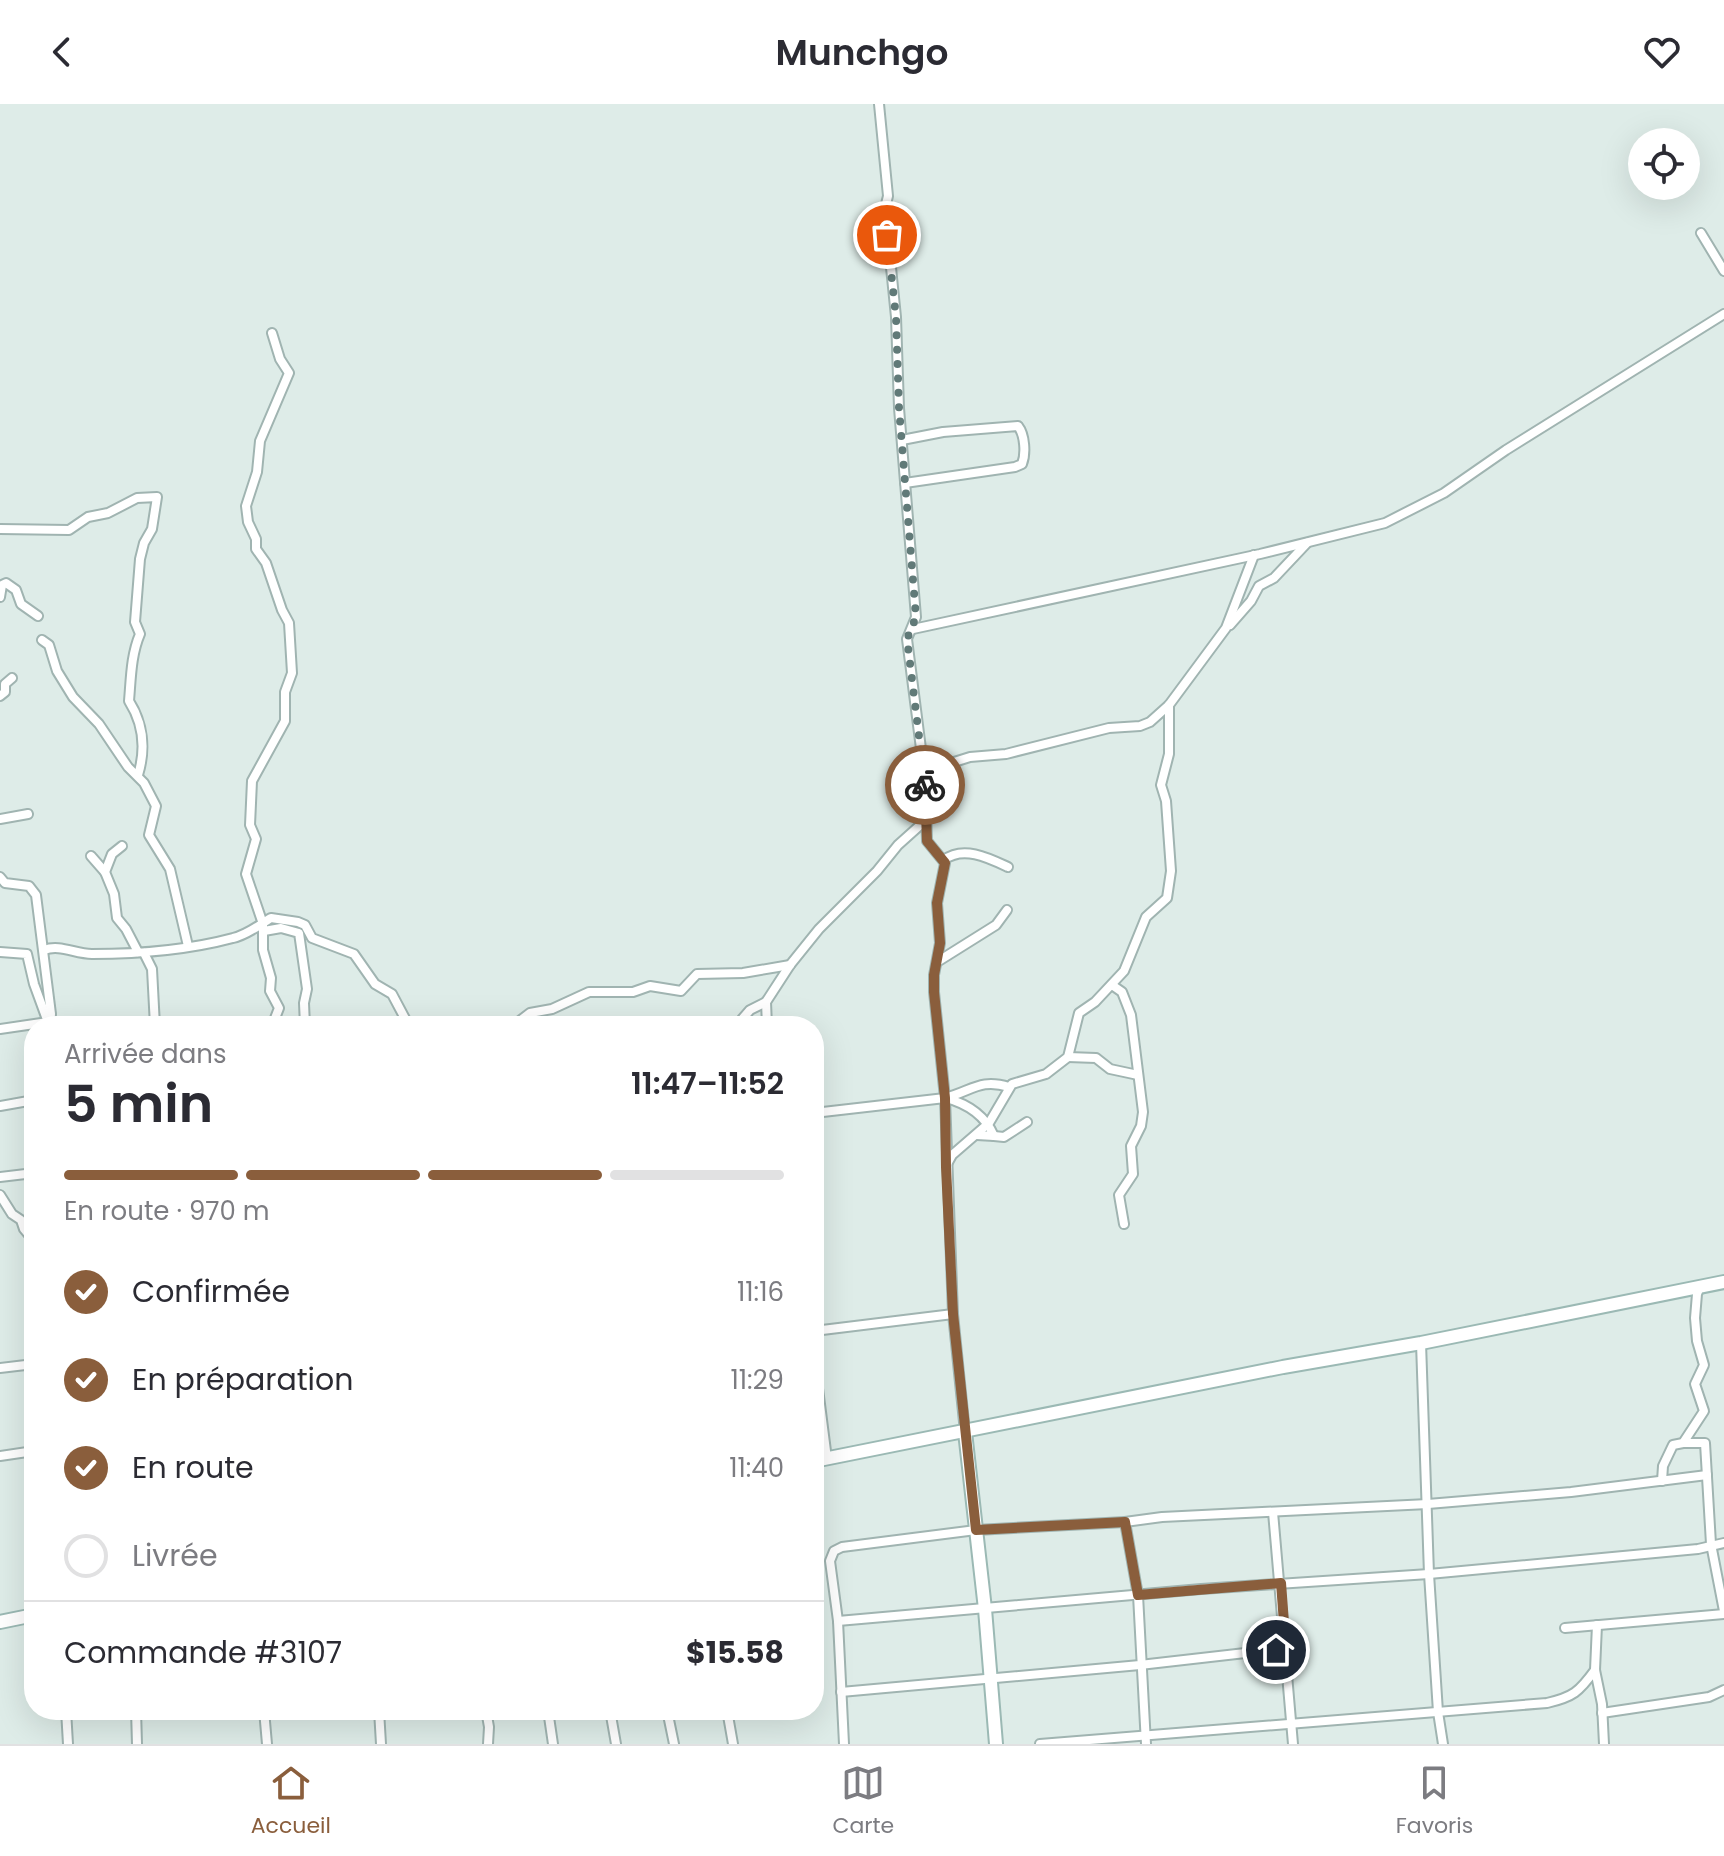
<!DOCTYPE html>
<html lang="fr">
<meta charset="utf-8">
<style>
body{margin:0;font-family:Poppins,sans-serif;background:#f2f2f3;color:#2b2b33;height:100vh;display:flex;flex-direction:column;font-size:30px;white-space:nowrap}
*{box-sizing:border-box;margin:0}
p{font-size:26px;color:#7c7c81}
.icon{flex:none;width:44px;height:44px;fill:none;stroke:currentColor;stroke-width:2;stroke-linecap:round;stroke-linejoin:round}
.map{position:relative;flex:1;overflow:hidden}
.side{position:absolute;left:24px;top:912px;width:800px;height:704px;display:flex;flex-direction:column;background:#fff;border-radius:32px;box-shadow:0 8px 32px #0002}
.side>*{flex:none}
.tools{position:absolute;left:1628px;top:24px;display:grid;gap:16px}
.tools a{display:grid;place-items:center;width:72px;height:72px;border-radius:50%;background:#fff;box-shadow:0 8px 32px #0002;font-size:40px}
.pin{position:absolute;display:grid;place-items:center;width:68px;height:68px;color:#fff;margin:-34px;border:4px solid #fff;border-radius:50%;box-shadow:0 2px 8px #0007}
.courier{position:absolute;display:grid;place-items:center;width:80px;height:80px;margin:-40px;border:6px solid #8a5e3c;border-radius:50%;background:#fff;color:#222;box-shadow:0 2px 10px #0007}
.overview em{font-style:normal;font-weight:600}
.overview div{display:flex;flex-direction:column-reverse}
.overview{display:flex;align-items:center;justify-content:space-between;height:136px;padding:0 40px}
h1{font-size:52px;font-weight:600;line-height:60px}
.bar{display:grid;grid-template-columns:repeat(4,1fr);gap:12px 8px;align-content:center;height:96px;padding:0 40px}
.bar i{height:10px;border-radius:6px;background:#e1e1e2}
.bar .on{background:#8a5e3c}
.bar p{grid-column:span 4}
.line{display:flex;align-items:center;gap:20px;padding:0 40px;border-top:2px solid #e1e1e2}
.line div{flex:1}
ol{padding:0 40px;list-style:none}
li{display:flex;align-items:center;gap:24px;height:88px}
li p{margin-inline-start:auto}
li .icon{padding:8px;border-radius:50%;background:#8a5e3c;color:#fff;stroke-width:4}
li:last-child{color:#7c7c81}
li i{width:44px;height:44px;border:4px solid #e1e1e2;border-radius:50%}
header{display:flex;justify-content:space-between;align-items:center;height:104px;padding:0 40px;background:#fff;font-size:36px;font-weight:600}
.tabs{display:flex;justify-content:space-around;align-items:center;height:112px;border-top:2px solid #e1e1e2;background:#fff;font-size:22px;color:#7c7c81}
.tabs a{display:grid;justify-items:center;gap:4px}
.tabs .on{color:#8a5e3c}
.map>svg:first-child{display:block}
</style>
<header><svg class="icon" aria-label="back" viewBox="0 0 24 24"><path d="M15 5l-7 7 7 7"/></svg>Munchgo<svg class="icon" aria-label="heart" viewBox="0 0 24 24"><path d="M12 20l-8-8c-3-5 5-10 8-4 3-6 11-1 8 4z"/></svg></header>
<div class="map">
<svg width="1724" height="1640" viewBox="0 0 1724 1640">
<rect width="100%" height="100%" fill="#deece8"/>
<g fill="none" stroke-linecap="round" stroke-linejoin="round">
<defs>
<g id="street">
<polyline points="879,0 888,92 885,104 896,213 899,304 916,513 907,535 925,676 927,737 945,759 937,799 940,839 934,871 934,888 945,994 953,1210 965,1328"/>
<polyline points="1701,129 1724,167"/>
<polyline points="272,229 280,255 289,269 260,337 257,368 246,402 248,418 256,435 256,445 266,459 282,506 289,519 292,569 285,588 285,617 252,677 250,721 256,735 246,770 263,820 263,846 271,874 270,887 279,904 272,922"/>
<path d="M902 336 943 328 1018 322C1025 331 1026 350 1022 360L1015 363 905 379"/>
<path d="M0 425 69 426 88 413 108 409 137 394 157 393 152 425 144 439 140 455 135 518 140 530C131 551 131 574 129 597 143 619 146 645 138 671"/>
<polyline points="0,493 2,481 6,479 16,486 21,500 38,512"/>
<polyline points="1230,521 1251,497 1259,482 1274,474 1307,439"/>
<polyline points="913,525 1260,450 1385,419 1444,389 1506,346 1724,210"/>
<polyline points="42,536 49,541 57,567 73,593 99,620 128,663 144,679 156,702 149,731 170,765 188,842"/>
<polyline points="0,592 5,588 5,580 12,574"/>
<polyline points="925,676 938,663 970,653 1006,650 1109,624 1140,622 1150,618 1169,601 1226,524 1254,451"/>
<polyline points="0,715 28,710"/>
<polyline points="122,742 112,750 105,768 114,790 117,814 126,825 138,848"/>
<polyline points="91,752 105,768"/>
<path d="M944 756C963 741 989 754 1008 763"/>
<polyline points="0,773 5,779 29,782 36,791 51,910 50,922"/>
<polyline points="264,827 281,824 299,829 307,885 304,899 305,922"/>
<path d="M44 846C60 840 75 850 92 850 140 850 188 846 233 834 247 831 259 821 271 814L298 818 305 821 312 834 354 850 375 880 392 890 409 922"/>
<polyline points="0,848 27,850 34,880 49,921"/>
<polyline points="144,849 152,865 155,922"/>
<polyline points="937,858 996,821 1007,806"/>
<polyline points="1112,881 1122,888 1131,911 1143,1008 1141,1022 1131,1042 1133,1070 1119,1091 1124,1120"/>
<polyline points="513,922 530,909 552,905 589,888 633,888 650,882 681,887 697,870 743,869 790,861"/>
<polyline points="736,922 750,906 766,898"/>
<polyline points="767,922 766,898 790,861 819,825 877,767 898,741 927,715"/>
<polyline points="0,925 48,918"/>
<polyline points="1068,953 1096,954 1110,965 1138,971"/>
<path d="M946 994C968 1000 985 1011 994 1032L977 1031"/>
<polyline points="0,1002 34,996"/>
<path d="M814 1009 945 994C972 987 980 974 1009 983"/>
<polyline points="994,1032 1004,1033 1027,1018"/>
<polyline points="947,1060 952,1051 989,1019 1012,980 1046,970 1068,953 1079,909 1095,898 1124,867 1146,813 1167,794 1171,767 1166,697 1161,681 1169,650 1169,601"/>
<polyline points="0,1073 34,1069"/>
<polyline points="0,1091 12,1110 21,1116 24,1125 34,1137"/>
<polyline points="814,1227 953,1210"/>
<polyline points="1421,1239 1429,1470 1438,1608 1443,1640"/>
<polyline points="814,1253 827,1355"/>
<polyline points="0,1264 34,1260"/>
<polyline points="1683,1339 1705,1339 1711,1440 1724,1507"/>
<polyline points="0,1352 34,1347"/>
<polyline points="1662,1377 1663,1362 1673,1341 1683,1339 1704,1307 1695,1280 1704,1261 1697,1237 1695,1214 1697,1190 1700,1183"/>
<polyline points="1273,1408 1293,1640"/>
<polyline points="1125,1418 1138,1491 1146,1640"/>
<polyline points="838,1517 1201,1485 1429,1470 1698,1445 1724,1439"/>
<polyline points="1597,1521 1595,1566 1602,1600 1604,1640"/>
<polyline points="1565,1524 1724,1510"/>
<polyline points="841,1588 1140,1561 1254,1548 1286,1552"/>
<polyline points="66,1606 68,1640"/>
<polyline points="136,1606 137,1640"/>
<polyline points="264,1606 267,1640"/>
<polyline points="379,1606 381,1640"/>
<polyline points="486,1606 489,1623 488,1640"/>
<polyline points="548,1606 553,1640"/>
<polyline points="610,1606 616,1640"/>
<polyline points="667,1606 674,1640"/>
<polyline points="727,1606 733,1640"/>
<polyline points="1602,1609 1709,1593 1724,1586"/>
<polyline points="844,1640 838,1517 830,1457 834,1447 842,1443 976,1426 1125,1418 1162,1413 1428,1400 1571,1388 1707,1371"/>
<path d="M1040 1640 1547 1599C1573 1593 1579 1588 1595 1566"/>
</g>
<g id="secondary">
<polyline points="965,1328 985,1505 996,1640"/>
<polyline points="814,1357 1283,1263 1421,1239 1724,1178"/>
<polyline points="0,1518 34,1511"/>
</g>
</defs>
<use href="#street" stroke="#a0b4b1" stroke-width="12"/>
<use href="#secondary" stroke="#9bb9b4" stroke-width="16"/>
<use href="#street" stroke="#fff" stroke-width="8"/>
<use href="#secondary" stroke="#fff" stroke-width="12"/>
</g>
<g fill="none" stroke-linecap="round" stroke-linejoin="round">
<polyline stroke="#617a78" stroke-width="8" stroke-dasharray="0 14.4" points="887,131 896,213 899,304 916,513 907,535 925,681"/>
<polyline stroke="#8a5e3c" stroke-width="10" points="925,681 927,737 945,759 937,799 940,839 934,871 934,888 945,994 946,1063 953,1210 976,1426 1125,1418 1138,1491 1281,1479 1285,1532 1276,1546"/>
</g>
</svg>
<div class="tools">
<a><svg class="icon" aria-label="locate" viewBox="0 0 24 24"><circle cx="12" cy="12" r="6"/><path d="M12 2v4M12 18v4M2 12h4M18 12h4"/></svg></a>
</div>
<div class="pin" style="left:887px;top:131px;background:#ea580c"><svg class="icon" aria-label="bag" viewBox="0 0 24 24"><path d="M5 8h14l-1 12H6zM9 8a3 3 0 0 1 6 0"/></svg></div>
<div class="pin" style="left:1276px;top:1546px;background:#1f2937"><svg class="icon" aria-label="home" viewBox="0 0 24 24"><path d="M3 11l9-7 9 7M6 9v11h12V9"/></svg></div>
<div class="courier" style="left:925px;top:681px"><svg class="icon" aria-label="bike" viewBox="0 0 24 24"><circle cx="6" cy="16" r="4"/><circle cx="18" cy="16" r="4"/><path d="M6 16l4-8h5l3 8M10 8l3 8H6M13 5h3"/></svg></div>
<section class="side">
<div class="overview"><div><h1>5 min</h1><p>Arrivée dans</p></div><em>11:47–11:52</em></div>
<div class="bar"><i class="on"></i><i class="on"></i><i class="on"></i><i></i><p>En route · 970 m</p></div>
<ol>
<li><svg class="icon" aria-label="check" viewBox="0 0 24 24"><path d="M5 12l5 5 9-10"/></svg>Confirmée<p>11:16</p></li>
<li><svg class="icon" aria-label="check" viewBox="0 0 24 24"><path d="M5 12l5 5 9-10"/></svg>En préparation<p>11:29</p></li>
<li><svg class="icon" aria-label="check" viewBox="0 0 24 24"><path d="M5 12l5 5 9-10"/></svg>En route<p>11:40</p></li>
<li><i></i>Livrée</li>
</ol>
<div class="line" style="height:104px"><div>Commande #3107</div><b>$15.58</b></div>
</section>
</div>
<nav class="tabs">
<a class="on"><svg class="icon" aria-label="home" viewBox="0 0 24 24"><path d="M3 11l9-7 9 7M6 9v11h12V9"/></svg>Accueil</a>
<a><svg class="icon" aria-label="map" viewBox="0 0 24 24"><path d="M3 6l6-2 6 2 6-2v14l-6 2-6-2-6 2zM9 4v14M15 6v14"/></svg>Carte</a>
<a><svg class="icon" aria-label="saved" viewBox="0 0 24 24"><path d="M7 4h10v16l-5-4-5 4z"/></svg>Favoris</a>
</nav>
